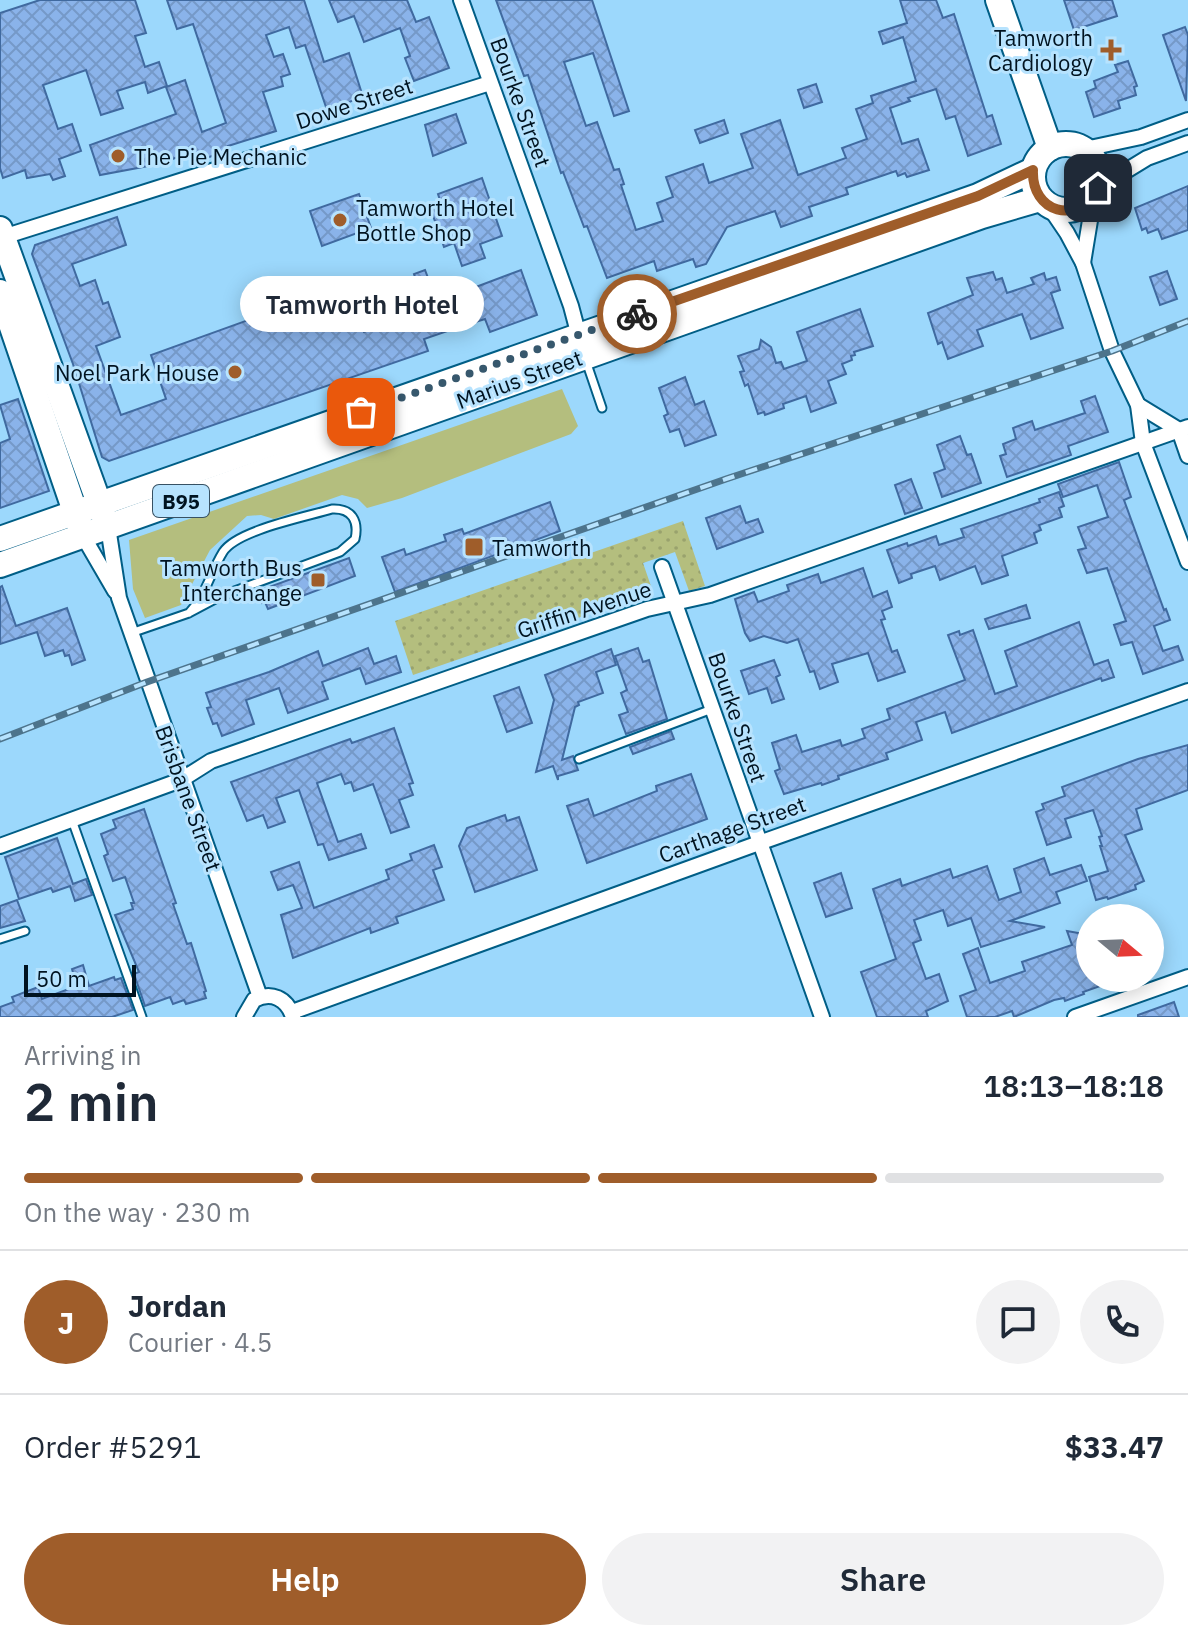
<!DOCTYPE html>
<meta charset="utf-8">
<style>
body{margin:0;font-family:"IBM Plex Sans",sans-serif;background:#f2f2f3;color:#1f2937;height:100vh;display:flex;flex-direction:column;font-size:30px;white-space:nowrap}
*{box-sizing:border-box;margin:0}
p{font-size:26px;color:#747a83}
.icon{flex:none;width:44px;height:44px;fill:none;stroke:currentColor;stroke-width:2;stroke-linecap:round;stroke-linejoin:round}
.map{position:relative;height:1017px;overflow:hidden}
.details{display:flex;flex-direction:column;background:#fff;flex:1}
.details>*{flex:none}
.needle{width:52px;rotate:109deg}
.controls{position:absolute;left:1076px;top:904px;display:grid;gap:16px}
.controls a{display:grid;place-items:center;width:88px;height:88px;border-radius:50%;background:#fff;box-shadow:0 4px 20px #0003;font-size:40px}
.scale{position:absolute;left:24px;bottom:20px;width:112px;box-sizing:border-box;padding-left:8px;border:4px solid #001320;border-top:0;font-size:22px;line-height:28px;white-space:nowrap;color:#001320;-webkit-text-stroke:6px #b7e3fe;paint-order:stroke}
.pin{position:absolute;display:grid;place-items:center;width:68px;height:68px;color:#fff;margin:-34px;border-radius:16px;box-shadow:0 4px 12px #0006}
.courier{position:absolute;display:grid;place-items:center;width:80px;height:80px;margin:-40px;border:6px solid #9f5d2a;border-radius:50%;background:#fff;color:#222;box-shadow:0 2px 10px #0007}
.bubble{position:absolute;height:56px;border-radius:28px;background:#fff;box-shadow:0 4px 20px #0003;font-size:26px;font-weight:600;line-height:56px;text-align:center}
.summary em{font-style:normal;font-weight:600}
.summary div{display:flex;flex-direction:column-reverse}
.summary{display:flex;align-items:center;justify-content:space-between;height:136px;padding:0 24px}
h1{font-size:52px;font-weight:600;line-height:60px}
.bar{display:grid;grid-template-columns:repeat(4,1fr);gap:12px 8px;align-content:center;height:96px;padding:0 24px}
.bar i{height:10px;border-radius:6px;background:#e0e1e3}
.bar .current{background:#9f5d2a}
.bar p{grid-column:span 4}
.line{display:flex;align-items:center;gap:20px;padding:0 24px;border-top:2px solid #e0e1e3}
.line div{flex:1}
.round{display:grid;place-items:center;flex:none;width:84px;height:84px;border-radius:42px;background:#f2f2f3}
.button{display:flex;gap:16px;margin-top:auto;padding:16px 24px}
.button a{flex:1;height:92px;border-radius:48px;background:#9f5d2a;color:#fff;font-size:32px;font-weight:600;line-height:92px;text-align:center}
.button a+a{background:#f2f2f3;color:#1f2937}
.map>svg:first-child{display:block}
</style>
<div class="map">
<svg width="1188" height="1017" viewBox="0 0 1188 1017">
<defs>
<pattern id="park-dots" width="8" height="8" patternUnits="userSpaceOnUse" patternTransform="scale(2)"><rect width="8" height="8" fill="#b4be7e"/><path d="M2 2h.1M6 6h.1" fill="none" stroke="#99a26d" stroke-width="1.8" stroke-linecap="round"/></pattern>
<pattern id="building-cross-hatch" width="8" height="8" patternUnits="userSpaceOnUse" patternTransform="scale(2)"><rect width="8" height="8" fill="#8ab3ea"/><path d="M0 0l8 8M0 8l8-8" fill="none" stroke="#7599c8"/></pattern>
</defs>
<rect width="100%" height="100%" fill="#9cd8fc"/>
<polygon fill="#b4be7e" points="562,389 578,426 571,434 402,498 367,508 358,499 342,495 274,519 261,515 247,516 210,550 181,605 145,618 133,589 129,540"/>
<polygon fill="url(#park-dots)" points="683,521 705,586 689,591 675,552 643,563 653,592 413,675 395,621"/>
<g fill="url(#building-cross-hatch)" stroke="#406aa0" stroke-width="2">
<polygon points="40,0 135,0 146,33 135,36 145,67 159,62 167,86 148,93 145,82 117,91 123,108 101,115 86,70 43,85 58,129 72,124 81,151 59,159 65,176 53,180 50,174 27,178 25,170 3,178 0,168 0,13"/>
<polygon points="167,0 304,0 324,62 349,53 363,97 327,110 305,45 296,48 289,27 266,35 274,57 283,54 290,74 281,77 283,86 263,92 276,131 228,146 229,150 198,161 194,151 159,164 100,175 90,145 176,114 166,87 185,80 202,132 226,123 193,24 177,29"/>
<polygon points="329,0 407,0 416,22 429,17 449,68 414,81 405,58 410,56 400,28 364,42 354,16 338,22"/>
<polygon points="496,0 592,0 629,111 614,116 593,53 564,62 586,126 597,122 614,170 619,169 624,184 621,185 636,230 663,221 657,203 673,197 666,177 703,164 709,183 753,168 741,134 780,120 798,175 846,158 842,148 867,139 856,109 873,103 871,96 916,81 903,37 883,44 879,32 907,23 900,0 936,0 943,18 954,14 987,117 992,115 1001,144 968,156 955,116 946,119 936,89 908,98 910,101 890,108 902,144 918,139 929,170 907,177 905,173 898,176 896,171 846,188 848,194 809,207 812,216 781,227 775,211 727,227 706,264 696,267 693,259 657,271 654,261 607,278 587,226 584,227 563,172 561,173 528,75 524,76"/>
<polygon points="1064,0 1112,0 1117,16 1074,30"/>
<polygon points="1185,27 1188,35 1186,101 1163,35"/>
<polygon points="1128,61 1137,86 1134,87 1136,95 1118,101 1120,108 1094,117 1086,92 1096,88 1094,81 1118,72 1115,65"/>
<polygon points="816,84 822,102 804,108 798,90"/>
<polygon points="456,114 466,143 433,156 425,125"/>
<polygon points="724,120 728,133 700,143 695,130"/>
<polygon points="482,178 502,236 480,244 485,258 462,266 454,243 444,247 430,207 441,203 438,194"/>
<polygon points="1188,186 1188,230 1162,239 1158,229 1148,233 1146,228 1142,230 1135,208"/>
<polygon points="359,194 371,228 322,246 310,211"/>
<polygon points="117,217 126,245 72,264 80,286 95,280 103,304 108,302 120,337 96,346 121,415 166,399 151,355 290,305 297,326 321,318 325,328 359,316 364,332 396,320 388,297 418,286 414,274 425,270 433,291 464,280 468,290 521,270 537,315 490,332 485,319 456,328 424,339 428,351 109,461 102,457 73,364 32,254 35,245"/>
<polygon points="1167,271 1177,299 1160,305 1150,277"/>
<polygon points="993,272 996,280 1002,278 1007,293 1034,284 1031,278 1044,273 1046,280 1056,277 1060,290 1051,293 1063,328 1031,339 1022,314 977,330 983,346 948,359 942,342 938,344 928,313 973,295 967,278"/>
<polygon points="860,309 873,346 854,352 855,355 851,356 852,360 842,364 846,374 828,381 836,403 811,412 806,396 783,404 784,408 765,415 764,412 758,414 748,384 745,386 740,372 744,371 738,356 759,349 761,340 771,347 776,363 781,362 784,369 807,361 797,332"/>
<polygon points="685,377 695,405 704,401 716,435 685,446 679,429 670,432 664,416 668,414 659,388"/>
<polygon points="1095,396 1108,432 1068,446 1071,455 1007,477 1000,456 1006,454 1003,444 1016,439 1013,428 1032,421 1035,430 1085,413 1081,401"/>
<polygon points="18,399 49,491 0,508 0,443 10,439 0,405"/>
<polygon points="960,436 967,455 971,454 981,483 942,497 934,473 945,469 937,445"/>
<polygon points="1119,462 1131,497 1124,500 1164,610 1166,609 1170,620 1154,626 1163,651 1178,646 1183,660 1143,674 1132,642 1121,645 1114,625 1126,621 1107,568 1087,573 1078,550 1086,548 1078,527 1108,517 1097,485 1063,497 1058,484"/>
<polygon points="911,479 922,508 905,514 895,485"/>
<polygon points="1059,492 1064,506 1059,508 1062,517 1039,525 1041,530 1034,533 1037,543 1002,556 1008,575 982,584 975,566 940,580 935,566 911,574 912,578 899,583 887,550 907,543 908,546 936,536 939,545 964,537 961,529 1040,502 1039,499"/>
<polygon points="550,502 560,531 395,592 382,557 404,549 406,555 446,541 444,535 462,529 464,534"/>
<polygon points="740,506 746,523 758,519 763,532 717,549 706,518"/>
<polygon points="349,558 355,576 268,609 265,602 262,603 258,591"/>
<polygon points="863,568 873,597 887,591 892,607 882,611 885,619 881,620 892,652 897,650 905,672 878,681 868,653 832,664 838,682 820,689 814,671 810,672 798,639 787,643 764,636 750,641 745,633 735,599 754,592 758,602 789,591 787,585 818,574 821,583"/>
<polygon points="2,586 16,626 67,608 85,660 72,665 69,655 65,656 63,650 45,656 37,632 0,644 0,587"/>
<polygon points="1026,605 1030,618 989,629 985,619"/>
<polygon points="1079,622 1094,665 1108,660 1114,677 1102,681 1101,678 952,733 945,712 916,722 922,740 886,753 888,759 838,776 839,779 822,785 821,783 784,794 775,771 780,769 772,743 796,735 802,752 840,740 842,746 865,738 862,729 890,719 887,709 965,680 948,635 959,631 960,635 973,630 995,694 1017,686 1005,651"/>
<polygon points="368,648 374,664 396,656 401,672 366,684 360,668 322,682 328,699 288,713 279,688 246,700 254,724 222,736 217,723 213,724 207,708 211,707 206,693 269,672 318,651 323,666"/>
<polygon points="638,648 643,662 649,660 667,719 626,734 619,715 628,712 621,693 627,690 615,656"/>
<polygon points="611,649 616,665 596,672 603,693 578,702 579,705 575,707 562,760 573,756 578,770 558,776 558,780 553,766 536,772 554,700 545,675"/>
<polygon points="774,660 780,675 776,677 784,699 772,703 767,688 749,694 741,671"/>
<polygon points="519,687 532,723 507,732 494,696"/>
<polygon points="394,728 413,783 409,784 413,795 399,800 409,827 391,833 373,784 354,791 351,782 345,784 341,774 317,783 338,842 361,834 366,848 329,860 323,844 318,845 299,790 276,798 285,822 268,828 263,815 247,821 231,782 350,739 352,743"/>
<polygon points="671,731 674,739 633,754 630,747"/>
<polygon points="1188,745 1188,790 1136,809 1142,829 1125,835 1144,881 1135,885 1136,889 1108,899 1107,897 1096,900 1089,877 1108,871 1100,846 1102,846 1099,837 1102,836 1093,810 1065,819 1071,837 1047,845 1036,812 1044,809 1042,804 1065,796 1062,787 1138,759"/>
<polygon points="691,774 707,819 587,863 567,806 588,799 594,816 657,791 656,786"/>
<polygon points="144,809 176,903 173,904 187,944 191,943 206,991 204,992 206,998 186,1004 184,1000 173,1004 170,997 145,1006 134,974 139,972 115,915 133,909 131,903 134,903 125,877 113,881 104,856 108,854 101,834 116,828 113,820"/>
<polygon points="505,815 507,821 519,817 537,870 475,892 459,846 467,828"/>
<polygon points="57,838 73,884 86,879 92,895 75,901 70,886 53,892 51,888 19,899 5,857"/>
<polygon points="434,845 442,867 433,870 444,900 396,917 398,923 371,933 370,928 293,958 281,915 302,908 293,885 278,890 271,872 299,862 314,908 389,879 386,870 412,860 410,854"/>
<polygon points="1044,858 1050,875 1081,865 1087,881 1056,892 1060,903 1010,921 1045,927 981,947 971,918 948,926 943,910 914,920 921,940 913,943 926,979 939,974 948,1001 926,1011 928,1017 877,1017 861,972 896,959 873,889 900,879 902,886 950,869 953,878 987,866 999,900 1021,892 1014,869"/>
<polygon points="841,873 852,908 826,917 814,883"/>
<polygon points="17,900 25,921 0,928 0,906"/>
<polygon points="1067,931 1090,935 1090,978 1117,980 1083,992 1084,994 1065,1001 1064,998 1054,1000 1014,1017 1012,1011 995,1017 967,1017 960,996 976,990 963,954 978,948 990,983 1025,971 1022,962 1072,945"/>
<polygon points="83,965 89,986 114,977 115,980 121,978 133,1010 112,1017 0,1017 0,1007 14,1002 12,997 38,987 42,999 77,986 72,969"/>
<polygon points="1174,1002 1179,1017 1138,1017 1138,1015"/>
</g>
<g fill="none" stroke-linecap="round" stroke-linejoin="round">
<defs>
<g id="lane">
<polyline points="586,361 602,408"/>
<path d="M131 633 189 613 221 596 340 552 355 539C359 521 352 508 332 509 306 517 237 530 223 552 210 573 206 595 189 613"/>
<polyline points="579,759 712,709"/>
<polyline points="72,820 142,1017"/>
<polyline points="0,939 25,931"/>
</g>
<g id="street">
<polyline points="461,0 571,306 580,340"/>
<polyline points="1085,149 1141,137 1188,120"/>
<polyline points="1098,188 1147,158 1188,143"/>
<polyline points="1048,205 1067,233 1083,263 1112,351 1138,405 1143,443 1188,562"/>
<polyline points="3,237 490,83"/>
<polyline points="1083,263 1094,196"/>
<polyline points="1138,405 1179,430 1188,456"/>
<polyline points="108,527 119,598 260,997"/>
<polyline points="83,536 115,591"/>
<polyline points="662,567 822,1017"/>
<polyline points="0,846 181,780 211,761 647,609 710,595 1188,427"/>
<polyline points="292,1012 759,843 1188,691"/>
<path d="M244 1017 254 1000C271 991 287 998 293 1017"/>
<polyline points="1075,1017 1188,977"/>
</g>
<g id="primary">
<polyline points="998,0 1050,148"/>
<circle cx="1066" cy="177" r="33"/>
<polyline points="0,229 104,517"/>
<polyline points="0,292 80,526"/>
<polyline points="0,539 978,196 1033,170"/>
<polyline points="0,565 982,216 1040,199"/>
</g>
</defs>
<use href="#lane" stroke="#005e86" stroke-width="11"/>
<use href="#street" stroke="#005e86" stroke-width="18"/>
<use href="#primary" stroke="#005e86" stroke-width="28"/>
<use href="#lane" stroke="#fff" stroke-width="7"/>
<use href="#street" stroke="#fff" stroke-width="14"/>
<use href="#primary" stroke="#fff" stroke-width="24"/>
<defs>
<polyline id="rail" points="0,739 147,682 492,561 726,479 1112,351 1188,321"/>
</defs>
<use href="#rail" stroke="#4d748c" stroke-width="7"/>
<use href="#rail" stroke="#b7e3fe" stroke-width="4" stroke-dasharray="12" stroke-linecap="butt"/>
</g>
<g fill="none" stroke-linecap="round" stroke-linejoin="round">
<polyline stroke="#37586d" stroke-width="8" stroke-dasharray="0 14.4" points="361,412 637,314"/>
<path stroke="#9f5d2a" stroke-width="10" d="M637 314 978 196 1033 170C1031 213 1078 226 1098 188"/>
</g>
<g fill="#9f5d2a" stroke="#b7e3fe" stroke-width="3">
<path d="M1107 38h8v8h8v8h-8v8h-8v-8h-8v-8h8z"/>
<circle cx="118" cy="156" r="8"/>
<circle cx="340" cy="220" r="8"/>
<circle cx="235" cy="372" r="8"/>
<rect x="464" y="537" width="20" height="20" rx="4"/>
<rect x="310" y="572" width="16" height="16" rx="4"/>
</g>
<g text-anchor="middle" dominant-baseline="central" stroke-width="6" stroke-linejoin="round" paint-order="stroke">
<rect fill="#b7e3fe" stroke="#375163" stroke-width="2" x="153" y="485" width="56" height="32" rx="6"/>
<g font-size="20" font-weight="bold" fill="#001320">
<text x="181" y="501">B95</text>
</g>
<g font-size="22" fill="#001320" stroke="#b7e3fe" text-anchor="end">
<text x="1093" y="37">Tamworth<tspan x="1093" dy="25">Cardiology</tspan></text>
<text x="134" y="156" text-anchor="start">The Pie Mechanic</text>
<text x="356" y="207" text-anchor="start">Tamworth Hotel<tspan x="356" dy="25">Bottle Shop</tspan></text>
<text x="219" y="372">Noel Park House</text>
<text x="492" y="547" text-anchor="start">Tamworth</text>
<text x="302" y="567">Tamworth Bus<tspan x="302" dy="25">Interchange</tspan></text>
</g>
<g font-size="22" fill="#001320" stroke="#b7e3fe">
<text transform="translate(521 102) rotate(70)">Bourke Street</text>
<text transform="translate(354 103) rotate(-18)">Dowe Street</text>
<text transform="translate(519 379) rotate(-20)">Marius Street</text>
<text transform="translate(584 609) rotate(-18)">Griffin Avenue</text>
<text transform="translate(738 717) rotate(71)">Bourke Street</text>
<text transform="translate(189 798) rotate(70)">Brisbane Street</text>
<text transform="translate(732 829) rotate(-20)">Carthage Street</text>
</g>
</g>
</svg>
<div class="controls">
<a><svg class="needle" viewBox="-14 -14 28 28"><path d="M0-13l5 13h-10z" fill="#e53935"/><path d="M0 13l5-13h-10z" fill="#747a83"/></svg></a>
</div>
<div class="scale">50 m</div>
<div class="pin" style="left:361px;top:412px;background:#ea580c"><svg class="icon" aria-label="bag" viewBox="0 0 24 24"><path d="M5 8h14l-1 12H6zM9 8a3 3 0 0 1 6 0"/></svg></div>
<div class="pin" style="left:1098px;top:188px;background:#1f2937"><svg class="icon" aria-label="home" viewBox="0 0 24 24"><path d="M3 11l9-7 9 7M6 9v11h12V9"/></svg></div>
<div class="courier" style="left:637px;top:314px"><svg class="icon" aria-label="bike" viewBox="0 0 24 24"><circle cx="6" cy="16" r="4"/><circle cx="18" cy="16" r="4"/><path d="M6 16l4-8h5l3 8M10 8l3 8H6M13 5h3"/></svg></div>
<div class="bubble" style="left:240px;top:276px;width:244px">Tamworth Hotel</div>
</div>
<section class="details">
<div class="summary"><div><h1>2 min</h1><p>Arriving in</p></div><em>18:13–18:18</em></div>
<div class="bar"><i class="current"></i><i class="current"></i><i class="current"></i><i></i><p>On the way · 230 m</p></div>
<div class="line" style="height:144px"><b class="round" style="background:#9f5d2a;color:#fff">J</b><div><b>Jordan</b><p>Courier · 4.5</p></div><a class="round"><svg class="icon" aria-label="chat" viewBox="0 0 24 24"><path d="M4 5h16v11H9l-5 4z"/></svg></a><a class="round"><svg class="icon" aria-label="phone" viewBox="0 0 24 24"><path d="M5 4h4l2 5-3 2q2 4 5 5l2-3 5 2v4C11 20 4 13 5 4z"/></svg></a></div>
<div class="line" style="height:104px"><div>Order #5291</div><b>$33.47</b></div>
<div class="button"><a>Help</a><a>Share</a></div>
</section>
